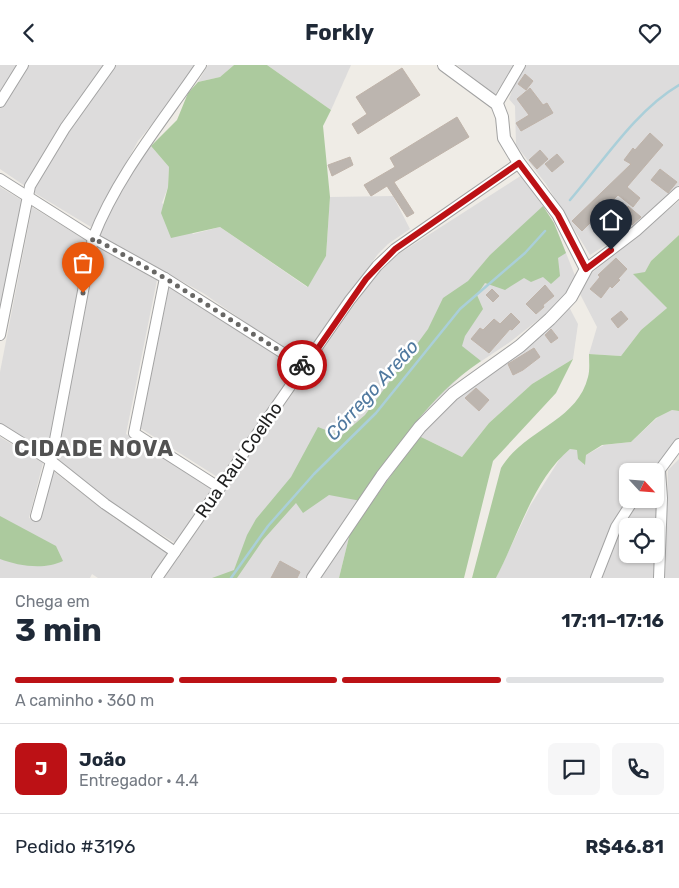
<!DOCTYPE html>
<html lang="pt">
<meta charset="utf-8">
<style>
body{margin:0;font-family:Rubik,sans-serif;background:#f6f6f7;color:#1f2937;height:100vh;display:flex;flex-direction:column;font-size:19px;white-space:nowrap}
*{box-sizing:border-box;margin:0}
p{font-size:16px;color:#747a83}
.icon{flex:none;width:28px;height:28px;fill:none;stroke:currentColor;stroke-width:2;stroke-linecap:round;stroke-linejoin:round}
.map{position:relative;height:513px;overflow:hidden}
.side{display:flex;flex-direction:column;background:#fff;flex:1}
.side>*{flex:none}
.needle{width:32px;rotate:116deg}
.buttons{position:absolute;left:619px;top:398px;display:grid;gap:10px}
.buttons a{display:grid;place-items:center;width:45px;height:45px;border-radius:8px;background:#fff;box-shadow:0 1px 4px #0004;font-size:25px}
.pin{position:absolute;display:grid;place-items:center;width:42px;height:42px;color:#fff;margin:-51px -21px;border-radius:50% 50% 50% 0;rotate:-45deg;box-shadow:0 0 5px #0007}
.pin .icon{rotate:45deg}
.courier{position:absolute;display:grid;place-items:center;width:50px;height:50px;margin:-25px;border:4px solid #bc1115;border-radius:50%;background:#fff;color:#222;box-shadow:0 1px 6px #0007}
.headline em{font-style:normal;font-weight:700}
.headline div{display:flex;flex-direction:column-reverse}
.headline{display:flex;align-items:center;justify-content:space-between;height:85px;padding:0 15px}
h1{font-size:32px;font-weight:700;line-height:38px}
.bar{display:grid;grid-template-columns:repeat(4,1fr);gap:8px 5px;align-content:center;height:60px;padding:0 15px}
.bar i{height:6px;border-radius:4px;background:#e0e1e3}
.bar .active{background:#bc1115}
.bar p{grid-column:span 4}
.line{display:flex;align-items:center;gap:12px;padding:0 15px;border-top:1px solid #e0e1e3}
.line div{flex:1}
.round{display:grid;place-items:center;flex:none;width:52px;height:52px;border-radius:8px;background:#f6f6f7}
header{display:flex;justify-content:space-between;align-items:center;height:65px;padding:0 15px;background:#fff;font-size:22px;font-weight:700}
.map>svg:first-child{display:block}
</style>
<header><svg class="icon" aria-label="back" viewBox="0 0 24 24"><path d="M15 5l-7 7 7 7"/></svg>Forkly<svg class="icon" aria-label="heart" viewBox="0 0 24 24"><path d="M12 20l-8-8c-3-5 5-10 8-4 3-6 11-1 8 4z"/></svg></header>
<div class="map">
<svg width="679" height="513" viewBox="0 0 679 513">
<rect width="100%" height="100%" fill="#efece6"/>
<g fill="#dddcdc" fill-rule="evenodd">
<polygon points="0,0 19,0 0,29"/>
<polygon points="28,0 104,0 60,62 25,121 0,104 0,44"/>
<polygon points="115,0 195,0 176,30 138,76 91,162 33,127 74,55"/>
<polygon points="208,0 234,0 220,12 198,17"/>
<polygon points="267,0 351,0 331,45"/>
<polygon points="457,0 515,0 494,31"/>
<polygon points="525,0 679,0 679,120 639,159 590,190 546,119 516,80 515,41 509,34 516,15"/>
<polygon points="151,81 169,102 168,122 162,138 193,169 220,162 307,222 326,191 330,132 393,131 410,164 388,179 378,189 302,296 203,228 98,170 136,99"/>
<polygon points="522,110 554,158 576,213 557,240 510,277 465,307 415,356 307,513 164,513 371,216 394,192"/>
<polygon points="0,122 23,136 0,248"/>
<polygon points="679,136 679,170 651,196 645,208 634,209 667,243 641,265 621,291 589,289 597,262 580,229 589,210"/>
<polygon points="32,142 89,177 48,387 0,358 0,307"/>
<polygon points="97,182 157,215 126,369 212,424 175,478 109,437 56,395"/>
<polygon points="169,222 237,264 296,304 219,413 140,363"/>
<polygon points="568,240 578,259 573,294 532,319 489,358 462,392 419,371 459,330"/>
<polygon points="672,345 679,346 679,377 654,406 628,406 628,434 629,434 592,513 496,513 530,441 561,392 570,384 577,385 584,400 586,390 604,380 631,377 658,352"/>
<polygon points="0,372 43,398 29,453 39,456 53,406 114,453 168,487 150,513 98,513 92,509 90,513 0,513"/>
<polygon points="679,394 679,513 665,513 668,405"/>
<path d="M655 422 657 443 654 513H600L625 453 640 434H655ZM628 461H655V489H628Z"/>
<polygon points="350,468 339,513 319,513"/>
</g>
<g fill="#acca9e">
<polygon points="234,0 267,0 331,45 323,61 330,132 326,191 308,222 220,162 171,173 161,148 168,122 169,102 151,81 177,55 188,28 198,17 220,12"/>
<path d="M543 141 554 158 566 188 558 193 560 211 551 219 543 212 531 217 524 213 505 225 485 218 477 230 483 244 465 271 462 281 481 296C427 332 396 384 361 436L329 430 303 448 296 438 263 475 237 513H212L234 505 247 470 256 454 291 412 318 362 341 371 365 350 428 264 443 233 468 216 490 190Z"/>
<path d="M679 170V346L672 345 656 353 631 377 602 380 586 390 585 400 578 394 577 385 570 384C533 415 518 471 496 513H472L501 403C523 365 577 357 588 312 590 305 589 296 589 289L621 291 641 265 667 243 633 209 645 207 651 196Z"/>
<polygon points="573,294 556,328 493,396 464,513 339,513 350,468 419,371 462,392 489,358 532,319"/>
<path d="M0 451 56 481 63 496C45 505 18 501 0 494Z"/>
</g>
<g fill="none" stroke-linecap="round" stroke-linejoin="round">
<g stroke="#aacfd9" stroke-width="2.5">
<path d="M570 135C602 98 636 45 679 20"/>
<polyline points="231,513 268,461 314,409 376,348 460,244 525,188 545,166"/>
</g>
</g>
<g fill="#bcb5af" stroke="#bfb3a9">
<polygon points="402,3 420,30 358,69 352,59 367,49 356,32"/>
<polygon points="525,9 533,16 526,25 518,19"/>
<polygon points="530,23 543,40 547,38 553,48 521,66 516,58 529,50 517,34"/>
<polygon points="457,52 469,72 394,117 414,148 407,152 387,121 371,131 364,120 395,102 390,93"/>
<polygon points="650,68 663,80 627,122 640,133 633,142 618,130 601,147 614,158 628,141 641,152 632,160 628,157 613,175 592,156 582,166 572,156 631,99 624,95 633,83 635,85"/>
<polygon points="540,85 548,94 537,104 529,95"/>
<polygon points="557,89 564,97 552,107 545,99"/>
<polygon points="350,92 353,100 332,111 328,100"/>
<polygon points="660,104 677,117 668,128 651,115"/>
<polygon points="616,193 627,204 618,214 620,215 612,223 610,221 601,233 590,224 600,212 598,210"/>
<polygon points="545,220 554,231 543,240 544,242 536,249 526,239"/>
<polygon points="492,224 499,231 493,237 486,230"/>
<polygon points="621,246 628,254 618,263 611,254"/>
<polygon points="511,248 520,257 512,265 510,264 489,288 471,274 480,263 483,265 494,254 500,259"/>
<polygon points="551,264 558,273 551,278 545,270"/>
<polygon points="534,283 540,292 523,305 513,310 508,299"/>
<polygon points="476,323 489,335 479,346 465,333"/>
<polygon points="280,496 300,507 297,513 271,513"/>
</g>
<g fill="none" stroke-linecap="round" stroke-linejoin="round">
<defs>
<g id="minor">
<polyline points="0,37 23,0"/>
<polyline points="497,39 520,0"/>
<polyline points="0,114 93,173 165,213 305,302"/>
<polyline points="586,204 636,166 679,127"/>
<polyline points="165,213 134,368 220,423"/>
<polyline points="0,270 30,121 65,63 110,0"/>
<polyline points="0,364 51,396 105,439 175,487"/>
<polyline points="656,410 679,379"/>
<path d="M36 451 51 396 93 173C118 109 163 56 201 0"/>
<polyline points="157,513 350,235 377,201 395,184 519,98"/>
<polyline points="596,513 616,462 634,434"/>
<polyline points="659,513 662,433 660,406"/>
</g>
<polyline id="tertiary" points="313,513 382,411 420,362 453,329 520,281 550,254 571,232 586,204 558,149 519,98 504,73 502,52 497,39 444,0"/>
</defs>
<use href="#minor" stroke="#a3a3a3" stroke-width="12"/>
<use href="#tertiary" stroke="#a3a3a3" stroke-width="14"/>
<use href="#minor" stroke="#fff" stroke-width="10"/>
<use href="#tertiary" stroke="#fff" stroke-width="12"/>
</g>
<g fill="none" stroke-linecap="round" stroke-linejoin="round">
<polyline stroke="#686765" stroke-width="5" stroke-dasharray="0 9" points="83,228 93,173 165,213 302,300"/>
<polyline stroke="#bc1115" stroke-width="6" points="302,300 305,302 366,214 395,184 519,98 558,150 586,204 611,185"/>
</g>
<g text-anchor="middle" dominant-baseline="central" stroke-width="5" stroke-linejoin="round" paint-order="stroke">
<g font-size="18" fill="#1f1f1f" stroke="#fff">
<text transform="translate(239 395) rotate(-55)">Rua Raul Coelho</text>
</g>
<g font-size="19" font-style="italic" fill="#50799f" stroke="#fff">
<text transform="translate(372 325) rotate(-48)">Córrego Areão</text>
</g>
<g font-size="22" font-weight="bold" letter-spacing="1" fill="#525252" stroke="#fff">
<text x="94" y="383">CIDADE NOVA</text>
</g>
</g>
</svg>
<div class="buttons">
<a><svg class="needle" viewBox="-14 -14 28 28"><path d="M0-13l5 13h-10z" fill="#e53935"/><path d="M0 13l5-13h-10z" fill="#747a83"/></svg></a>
<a><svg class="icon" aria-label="locate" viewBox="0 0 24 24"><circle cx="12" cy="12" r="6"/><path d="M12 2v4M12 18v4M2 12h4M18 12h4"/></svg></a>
</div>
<div class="pin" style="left:83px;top:228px;background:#ea580c"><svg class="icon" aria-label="bag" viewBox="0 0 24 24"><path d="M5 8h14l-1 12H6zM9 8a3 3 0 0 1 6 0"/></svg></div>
<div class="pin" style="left:611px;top:185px;background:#1f2937"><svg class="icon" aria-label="home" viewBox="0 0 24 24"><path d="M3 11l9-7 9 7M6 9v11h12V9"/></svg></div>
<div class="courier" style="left:302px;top:300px"><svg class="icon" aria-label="bike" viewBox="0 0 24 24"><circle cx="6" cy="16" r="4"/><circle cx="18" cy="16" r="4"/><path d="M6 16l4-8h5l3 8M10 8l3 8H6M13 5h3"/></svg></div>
</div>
<section class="side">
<div class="headline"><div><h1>3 min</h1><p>Chega em</p></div><em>17:11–17:16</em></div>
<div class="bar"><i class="active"></i><i class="active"></i><i class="active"></i><i></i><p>A caminho · 360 m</p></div>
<div class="line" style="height:90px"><b class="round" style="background:#bc1115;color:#fff">J</b><div><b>João</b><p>Entregador · 4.4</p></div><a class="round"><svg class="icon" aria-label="chat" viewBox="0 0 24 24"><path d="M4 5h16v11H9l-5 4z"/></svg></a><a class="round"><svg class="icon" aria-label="phone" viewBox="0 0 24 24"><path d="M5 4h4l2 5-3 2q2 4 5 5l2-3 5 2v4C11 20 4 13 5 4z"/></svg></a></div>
<div class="line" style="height:65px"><div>Pedido #3196</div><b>R$46.81</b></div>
</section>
